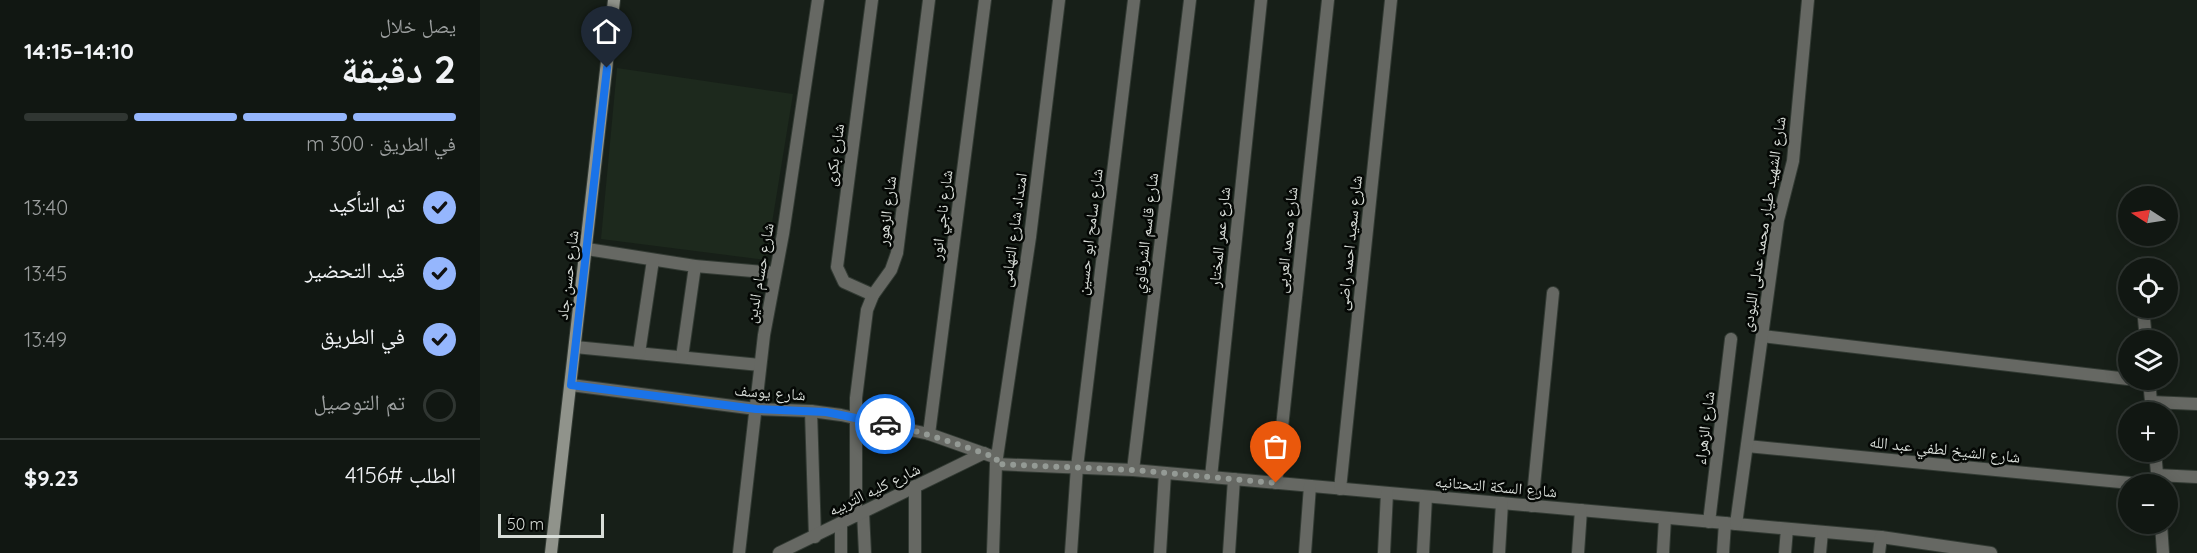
<!DOCTYPE html>
<html lang="ar">
<meta charset="utf-8">
<style>
body{margin:0;font-family:Quicksand,"Noto Naskh Arabic",sans-serif;background:#1e2420;color:#f1f3f6;direction:rtl;height:100vh;display:flex;flex-direction:column;font-size:22px;white-space:nowrap}
*{box-sizing:border-box;margin:0}
p{font-size:20px;color:#9c9f9f}
.icon{flex:none;width:33px;height:33px;fill:none;stroke:currentColor;stroke-width:2;stroke-linecap:round;stroke-linejoin:round}
.map{position:relative;flex:1;overflow:hidden;direction:ltr}
.sheet{display:flex;flex-direction:column;background:#111712;width:480px}
.sheet>*{flex:none}
.needle{width:39px;rotate:282deg}
.tools{position:absolute;left:1638px;top:186px;display:grid;gap:12px}
.tools a{display:grid;place-items:center;width:60px;height:60px;border-radius:50%;background:#111712;box-shadow:0 3px 15px #0003,0 0 0 2px #303632;font-size:30px}
.scale{position:absolute;left:18px;bottom:15px;width:106px;box-sizing:border-box;padding-left:6px;border:3px solid #d8ddd8;border-top:0;font-size:16px;line-height:21px;white-space:nowrap;color:#d8ddd8;-webkit-text-stroke:4px #050805;paint-order:stroke}
.pin{position:absolute;display:grid;place-items:center;width:51px;height:51px;color:#fff;margin:-62px -26px;border-radius:50% 50% 50% 0;rotate:-45deg;box-shadow:0 0 6px #0007}
.pin .icon{rotate:45deg}
.courier{position:absolute;display:grid;place-items:center;width:60px;height:60px;margin:-30px;border:4px solid #1a73e8;border-radius:50%;background:#fff;color:#222;box-shadow:0 2px 8px #0007}
.headline em{font-style:normal;font-weight:800}
.headline div{display:flex;flex-direction:column-reverse}
.headline{display:flex;align-items:center;justify-content:space-between;height:102px;padding:0 24px}
h1{font-size:39px;font-weight:800;line-height:45px}
.bar{display:grid;grid-template-columns:repeat(4,1fr);gap:9px 6px;align-content:center;height:72px;padding:0 24px}
.bar i{height:8px;border-radius:4px;background:#303632}
.bar .on{background:#95b6fd}
.bar p{grid-column:span 4}
.line{display:flex;align-items:center;gap:15px;padding:0 24px;border-top:2px solid #303632}
.line div{flex:1}
ol{padding:0 24px;list-style:none}
li{display:flex;align-items:center;gap:18px;height:66px}
li p{margin-inline-start:auto}
li .icon{padding:6px;border-radius:50%;background:#95b6fd;color:#111;stroke-width:4}
li:last-child{color:#9c9f9f}
li i{width:33px;height:33px;border:3px solid #303632;border-radius:50%}
main{display:flex;flex:1;min-height:0}
.map>svg:first-child{display:block}
</style>
<main>
<div class="map">
<svg width="1717" height="553" viewBox="0 0 1717 553">
<rect width="100%" height="100%" fill="#171f18"/>
<polygon fill="#1d291d" points="137,68 313,94 286,260 121,239"/>
<g fill="none" stroke-linecap="round" stroke-linejoin="round">
<defs>
<g id="street">
<polyline points="392,0 357,267 364,282 393,295"/>
<polyline points="107,249 215,266 295,273"/>
<polyline points="1660,264 1660,268"/>
<polyline points="1663,308 1666,340"/>
<polyline points="1282,336 1648,379"/>
<polyline points="95,347 280,365"/>
<polyline points="159,353 173,260"/>
<polyline points="202,357 215,266"/>
<polyline points="1669,380 1672,412"/>
<polyline points="91,385 276,409 331,411 361,415 449,434 517,458"/>
<polyline points="1671,402 1717,404"/>
<polyline points="331,411 335,537"/>
<polyline points="449,434 505,0"/>
<polyline points="1267,446 1661,484"/>
<polyline points="1675,452 1678,484"/>
<polyline points="516,464 653,470 1245,523 1401,537 1511,553"/>
<polyline points="653,470 710,0"/>
<polyline points="1677,475 1717,477"/>
<polyline points="731,477 781,0"/>
<polyline points="796,483 848,0"/>
<polyline points="860,489 911,0"/>
<polyline points="1052,506 1073,293"/>
<polyline points="383,512 385,553"/>
<polyline points="376,516 376,398 387,310 393,295 411,270 417,253 449,0"/>
<polyline points="1229,522 1251,339"/>
<polyline points="361,523 361,553"/>
<polyline points="1256,524 1298,220 1313,161 1328,0"/>
<polyline points="1681,524 1683,553"/>
<polyline points="259,553 284,335 303,234 338,0"/>
<polyline points="299,553 504,453"/>
<polyline points="435,553 435,486"/>
<polyline points="513,553 516,464 550,237 579,0"/>
<polyline points="591,553 597,467 654,0"/>
<polyline points="680,553 685,473"/>
<polyline points="749,553 754,479"/>
<polyline points="825,553 830,486"/>
<polyline points="904,553 907,493"/>
<polyline points="943,553 946,497"/>
<polyline points="1019,553 1022,503"/>
<polyline points="1098,553 1101,510"/>
<polyline points="1183,553 1185,518"/>
<polyline points="1243,553 1245,523"/>
<polyline points="1305,553 1307,529"/>
<polyline points="1340,553 1342,532"/>
<polyline points="1399,553 1401,537"/>
</g>
<polyline id="secondary" points="71,553 134,0"/>
</defs>
<use href="#street" stroke="#323a33" stroke-width="14"/>
<use href="#secondary" stroke="#323a33" stroke-width="14"/>
<use href="#street" stroke="#666863" stroke-width="12"/>
<use href="#secondary" stroke="#90938b" stroke-width="12"/>
</g>
<g fill="none" stroke-linecap="round" stroke-linejoin="round">
<path stroke="#949a95" stroke-width="6" stroke-dasharray="0 10.8" d="M405 424C444 432 480 445 517 458L516 464 653 470 796 483"/>
<polyline stroke="#1a73e8" stroke-width="8" points="127,68 91,385 276,409 346,412 405,424"/>
</g>
<g text-anchor="middle" dominant-baseline="central" stroke-width="5" stroke-linejoin="round" paint-order="stroke">
<g font-size="16" fill="#d8ddd8" stroke="#050805">
<text transform="translate(354 155) rotate(-82)">شارع بكرى</text>
<text transform="translate(406 211) rotate(-83)">شارع الزهور</text>
<text transform="translate(461 215) rotate(-83)">شارع ناجي انور</text>
<text transform="translate(1283 224) rotate(-81)">شارع الشهيد طيار محمد عدلى اللبودى</text>
<text transform="translate(533 230) rotate(-82)">امتداد شارع التهامى</text>
<text transform="translate(609 232) rotate(-83)">شارع سامح ابو حسين</text>
<text transform="translate(665 233) rotate(-83)">شارع قاسم الشرقاوي</text>
<text transform="translate(739 237) rotate(-84)">شارع عمر المختار</text>
<text transform="translate(806 240) rotate(-84)">شارع محمد العربى</text>
<text transform="translate(869 243) rotate(-84)">شارع سعيد احمد راضى</text>
<text transform="translate(279 273) rotate(-80)">شارع حسام الدين</text>
<text transform="translate(87 275) rotate(-83)">شارع حسن جاد</text>
<text transform="translate(290 392) rotate(4)">شارع يوسف</text>
<text transform="translate(1224 428) rotate(-83)">شارع الزهراء</text>
<text transform="translate(1465 449) rotate(6)">شارع الشيخ لطفي عبد الله</text>
<text transform="translate(1016 486) rotate(5)">شارع السكة التحتانيه</text>
<text transform="translate(394 489) rotate(-26)">شارع كليه التربيه</text>
</g>
</g>
</svg>
<div class="tools">
<a><svg class="needle" viewBox="-14 -14 28 28"><path d="M0-13l5 13h-10z" fill="#e53935"/><path d="M0 13l5-13h-10z" fill="#9c9f9f"/></svg></a>
<a><svg class="icon" aria-label="locate" viewBox="0 0 24 24"><circle cx="12" cy="12" r="6"/><path d="M12 2v4M12 18v4M2 12h4M18 12h4"/></svg></a>
<a><svg class="icon" aria-label="layers" viewBox="0 0 24 24"><path d="M12 4l9 5-9 5-9-5zM3 14l9 5 9-5"/></svg></a>
<a>+</a>
<a>−</a>
</div>
<div class="scale">50 m</div>
<div class="pin" style="left:796px;top:483px;background:#ea580c"><svg class="icon" aria-label="bag" viewBox="0 0 24 24"><path d="M5 8h14l-1 12H6zM9 8a3 3 0 0 1 6 0"/></svg></div>
<div class="pin" style="left:127px;top:68px;background:#1f2937"><svg class="icon" aria-label="home" viewBox="0 0 24 24"><path d="M3 11l9-7 9 7M6 9v11h12V9"/></svg></div>
<div class="courier" style="left:405px;top:424px"><svg class="icon" aria-label="car" viewBox="0 0 24 24"><path d="M5 17H2v-5l4-1 3-4h7l3 4 3 1v5h-3M9 17h6M6 11h13"/><circle cx="7" cy="17" r="2"/><circle cx="17" cy="17" r="2"/></svg></div>
</div>
<section class="sheet">
<div class="headline"><div><h1>2 دقيقة</h1><p>يصل خلال</p></div><em>14:10–14:15</em></div>
<div class="bar"><i class="on"></i><i class="on"></i><i class="on"></i><i></i><p>في الطريق · 300 m</p></div>
<ol>
<li><svg class="icon" aria-label="check" viewBox="0 0 24 24"><path d="M5 12l5 5 9-10"/></svg>تم التأكيد<p>13:40</p></li>
<li><svg class="icon" aria-label="check" viewBox="0 0 24 24"><path d="M5 12l5 5 9-10"/></svg>قيد التحضير<p>13:45</p></li>
<li><svg class="icon" aria-label="check" viewBox="0 0 24 24"><path d="M5 12l5 5 9-10"/></svg>في الطريق<p>13:49</p></li>
<li><i></i>تم التوصيل</li>
</ol>
<div class="line" style="height:78px"><div>الطلب #4156</div><b>$9.23</b></div>
</section>
</main>
